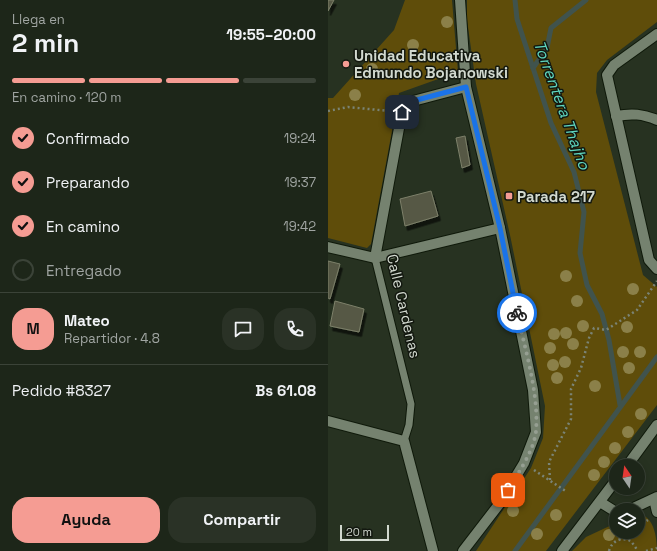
<!DOCTYPE html>
<html lang="es">
<meta charset="utf-8">
<style>
body{margin:0;font-family:"Space Grotesk",sans-serif;background:#2a3226;color:#f1f3f6;height:100vh;display:flex;flex-direction:column;font-size:15px;white-space:nowrap}
*{box-sizing:border-box;margin:0}
p{font-size:13px;color:#a0a5a2}
.icon{flex:none;width:22px;height:22px;fill:none;stroke:currentColor;stroke-width:2;stroke-linecap:round;stroke-linejoin:round}
.map{position:relative;flex:1;overflow:hidden}
.side{display:flex;flex-direction:column;background:#1d2619;width:328px}
.side>*{flex:none}
.needle{width:26px;rotate:347deg}
.tools{position:absolute;left:281px;top:459px;display:grid;gap:8px}
.tools a{display:grid;place-items:center;width:36px;height:36px;border-radius:50%;background:#1d2619;box-shadow:0 2px 10px #0003,0 0 0 1px #3b4338;font-size:20px}
.scale{position:absolute;left:12px;bottom:10px;width:49px;box-sizing:border-box;padding-left:4px;border:2px solid #d2d9cf;border-top:0;font-size:11px;line-height:14px;white-space:nowrap;color:#d2d9cf;-webkit-text-stroke:3px #131810;paint-order:stroke}
.pin{position:absolute;display:grid;place-items:center;width:34px;height:34px;color:#fff;margin:-17px;border-radius:8px;box-shadow:0 2px 6px #0006}
.courier{position:absolute;display:grid;place-items:center;width:40px;height:40px;margin:-20px;border:3px solid #1a73e8;border-radius:50%;background:#fff;color:#222;box-shadow:0 1px 5px #0007}
.head em{font-style:normal;font-weight:600}
.head div{display:flex;flex-direction:column-reverse}
.head{display:flex;align-items:center;justify-content:space-between;height:68px;padding:0 12px}
h1{font-size:26px;font-weight:600;line-height:30px}
.bar{display:grid;grid-template-columns:repeat(4,1fr);gap:6px 4px;align-content:center;height:48px;padding:0 12px}
.bar i{height:5px;border-radius:3px;background:#3b4338}
.bar .selected{background:#f59c93}
.bar p{grid-column:span 4}
.line{display:flex;align-items:center;gap:10px;padding:0 12px;border-top:1px solid #3b4338}
.line div{flex:1}
.round{display:grid;place-items:center;flex:none;width:42px;height:42px;border-radius:16px;background:#2a3226}
ol{padding:0 12px;list-style:none}
li{display:flex;align-items:center;gap:12px;height:44px}
li p{margin-inline-start:auto}
li .icon{padding:4px;border-radius:50%;background:#f59c93;color:#111;stroke-width:4}
li:last-child{color:#a0a5a2}
li i{width:22px;height:22px;border:2px solid #3b4338;border-radius:50%}
.cta{display:flex;gap:8px;margin-top:auto;padding:8px 12px}
.cta a{flex:1;height:46px;border-radius:16px;background:#f59c93;color:#111;font-size:16px;font-weight:600;line-height:46px;text-align:center}
.cta a+a{background:#2a3226;color:#f1f3f6}
main{display:flex;flex:1;min-height:0}
.map>svg:first-child{display:block}
</style>
<main>
<section class="side">
<div class="head"><div><h1>2 min</h1><p>Llega en</p></div><em>19:55–20:00</em></div>
<div class="bar"><i class="selected"></i><i class="selected"></i><i class="selected"></i><i></i><p>En camino · 120 m</p></div>
<ol>
<li><svg class="icon" aria-label="check" viewBox="0 0 24 24"><path d="M5 12l5 5 9-10"/></svg>Confirmado<p>19:24</p></li>
<li><svg class="icon" aria-label="check" viewBox="0 0 24 24"><path d="M5 12l5 5 9-10"/></svg>Preparando<p>19:37</p></li>
<li><svg class="icon" aria-label="check" viewBox="0 0 24 24"><path d="M5 12l5 5 9-10"/></svg>En camino<p>19:42</p></li>
<li><i></i>Entregado</li>
</ol>
<div class="line" style="height:72px"><b class="round" style="background:#f59c93;color:#111">M</b><div><b>Mateo</b><p>Repartidor · 4.8</p></div><a class="round"><svg class="icon" aria-label="chat" viewBox="0 0 24 24"><path d="M4 5h16v11H9l-5 4z"/></svg></a><a class="round"><svg class="icon" aria-label="phone" viewBox="0 0 24 24"><path d="M5 4h4l2 5-3 2q2 4 5 5l2-3 5 2v4C11 20 4 13 5 4z"/></svg></a></div>
<div class="line" style="height:52px"><div>Pedido #8327</div><b>Bs 61.08</b></div>
<div class="cta"><a>Ayuda</a><a>Compartir</a></div>
</section>
<div class="map">
<svg width="329" height="551" viewBox="0 0 329 551">
<defs>
<filter id="shadow"><feDropShadow dx="2.5" dy="4.5" stdDeviation="0" flood-color="#0009"/></filter>
</defs>
<rect width="100%" height="100%" fill="#273221"/>
<g fill="#5f4d0a">
<polygon points="77,0 124,0 130,72 71,93 43,244 39,248 35,247 0,238 0,98 5,98 66,30"/>
<polygon points="139,0 329,0 329,22 279,60 269,73 268,92 315,275 329,287 329,405 218,551 148,551 203,468 215,438 217,406 182,235 148,84 139,20"/>
<path d="M310 514C326 515 329 538 329 551H244L258 537 288 523V532H310Z"/>
</g>
<g fill="none" stroke-linecap="round" stroke-linejoin="round">
<g stroke="#40534d" stroke-width="5">
<polyline points="187,0 189,19 223,123 246,172 256,212 252,253 259,285 274,314 281,340 292,405"/>
<polyline points="205,68 219,48 223,28 258,0"/>
<polyline points="187,551 329,357"/>
</g>
</g>
<g fill="#565844" stroke="#7d806a" filter="url(#shadow)">
<polygon points="0,0 6,0 0,11"/>
<polygon points="137,136 142,165 134,168 128,138"/>
<polygon points="103,191 110,216 77,226 72,199"/>
<polygon points="0,261 12,264 2,299 0,298"/>
<polygon points="7,301 36,309 31,332 2,326"/>
</g>
<g fill="none" stroke-linecap="round" stroke-linejoin="round">
<defs>
<polyline id="service" points="47,258 83,404 81,425 76,441"/>
<g id="minor">
<polyline points="329,34 286,65 279,75 321,260 329,269"/>
<path d="M288 116C304 113 315 114 329 120"/>
<polyline points="0,247 47,258 172,228"/>
<polyline points="47,258 74,112 78,105 85,101 138,87"/>
<polyline points="0,421 76,441 105,551"/>
<polyline points="326,499 329,512"/>
<polyline points="272,502 288,512"/>
<polyline points="301,510 329,497"/>
</g>
<g id="tertiary">
<polyline points="132,0 138,87 172,228 205,390 208,432 196,463 172,503 135,551"/>
<polyline points="299,466 329,425"/>
<polyline points="234,551 288,480"/>
</g>
</defs>
<use href="#service" stroke="#0f190a" stroke-width="9"/>
<use href="#minor" stroke="#0f190a" stroke-width="12"/>
<use href="#tertiary" stroke="#0f190a" stroke-width="12"/>
<g stroke="#7b8476" stroke-width="2.5" stroke-dasharray="2 3" stroke-linecap="butt">
<polyline points="0,111 20,107 61,111"/>
<polyline points="206,470 239,492"/>
<polyline points="222,480 221,462 243,419 243,389 253,368 261,338 266,328 278,330 309,310 329,281"/>
<polyline points="310,526 320,520"/>
<polyline points="291,539 302,532"/>
<path d="M281 551C284 540 294 537 303 541L310 551"/>
<polyline points="318,551 329,548"/>
</g>
<use href="#service" stroke="#75826f" stroke-width="7"/>
<use href="#minor" stroke="#75826f" stroke-width="10"/>
<use href="#tertiary" stroke="#75826f" stroke-width="10"/>
</g>
<g fill="#8b8049">
<circle cx="119" cy="22" r="6"/>
<circle cx="85" cy="45" r="6"/>
<circle cx="44" cy="69" r="6"/>
<circle cx="27" cy="95" r="6"/>
<circle cx="238" cy="276" r="6"/>
<circle cx="305" cy="289" r="6"/>
<circle cx="249" cy="301" r="6"/>
<circle cx="255" cy="326" r="6"/>
<circle cx="299" cy="327" r="6"/>
<circle cx="238" cy="333" r="6"/>
<circle cx="226" cy="334" r="6"/>
<circle cx="245" cy="344" r="6"/>
<circle cx="222" cy="348" r="6"/>
<circle cx="295" cy="352" r="6"/>
<circle cx="312" cy="352" r="6"/>
<circle cx="237" cy="362" r="6"/>
<circle cx="225" cy="365" r="6"/>
<circle cx="301" cy="368" r="6"/>
<circle cx="229" cy="378" r="6"/>
<circle cx="267" cy="386" r="6"/>
<circle cx="313" cy="414" r="6"/>
<circle cx="300" cy="432" r="6"/>
<circle cx="287" cy="448" r="6"/>
<circle cx="276" cy="462" r="6"/>
<circle cx="266" cy="475" r="6"/>
<circle cx="185" cy="511" r="6"/>
<circle cx="228" cy="515" r="6"/>
<circle cx="209" cy="534" r="6"/>
<circle cx="281" cy="535" r="6"/>
</g>
<g fill="none" stroke-linecap="round" stroke-linejoin="round">
<path stroke="#969f92" stroke-width="4" stroke-dasharray="0 7.2" d="M180 490C190 473 206 451 208 431 211 394 197 349 189 313"/>
<polyline stroke="#1a73e8" stroke-width="5" points="74,112 78,105 85,101 138,87 172,228 189,313"/>
</g>
<g fill="#f59c93" stroke="#131810" stroke-width="1.5">
<circle cx="18" cy="64" r="4"/>
<rect x="177" y="192" width="8" height="8" rx="2"/>
</g>
<g text-anchor="middle" dominant-baseline="central" stroke-width="3" stroke-linejoin="round" paint-order="stroke">
<g font-size="15" font-weight="bold" fill="#d2d9cf" stroke="#131810" text-anchor="start">
<text x="26" y="55">Unidad Educativa<tspan x="26" dy="17">Edmundo Bojanowski</tspan></text>
<text x="189" y="196">Parada 217</text>
</g>
<g font-size="15" fill="#d2d9cf" stroke="#131810">
<text transform="translate(76 306) rotate(77)">Calle Cardenas</text>
</g>
<g font-size="16" font-style="italic" fill="#5fd6bf" stroke="#131810">
<text transform="translate(234 105) rotate(70)">Torrentera Thajho</text>
</g>
</g>
</svg>
<div class="tools">
<a><svg class="needle" viewBox="-14 -14 28 28"><path d="M0-13l5 13h-10z" fill="#e53935"/><path d="M0 13l5-13h-10z" fill="#a0a5a2"/></svg></a>
<a><svg class="icon" aria-label="layers" viewBox="0 0 24 24"><path d="M12 4l9 5-9 5-9-5zM3 14l9 5 9-5"/></svg></a>
</div>
<div class="scale">20 m</div>
<div class="pin" style="left:180px;top:490px;background:#ea580c"><svg class="icon" aria-label="bag" viewBox="0 0 24 24"><path d="M5 8h14l-1 12H6zM9 8a3 3 0 0 1 6 0"/></svg></div>
<div class="pin" style="left:74px;top:112px;background:#1f2937"><svg class="icon" aria-label="home" viewBox="0 0 24 24"><path d="M3 11l9-7 9 7M6 9v11h12V9"/></svg></div>
<div class="courier" style="left:189px;top:313px"><svg class="icon" aria-label="bike" viewBox="0 0 24 24"><circle cx="6" cy="16" r="4"/><circle cx="18" cy="16" r="4"/><path d="M6 16l4-8h5l3 8M10 8l3 8H6M13 5h3"/></svg></div>
</div>
</main>
